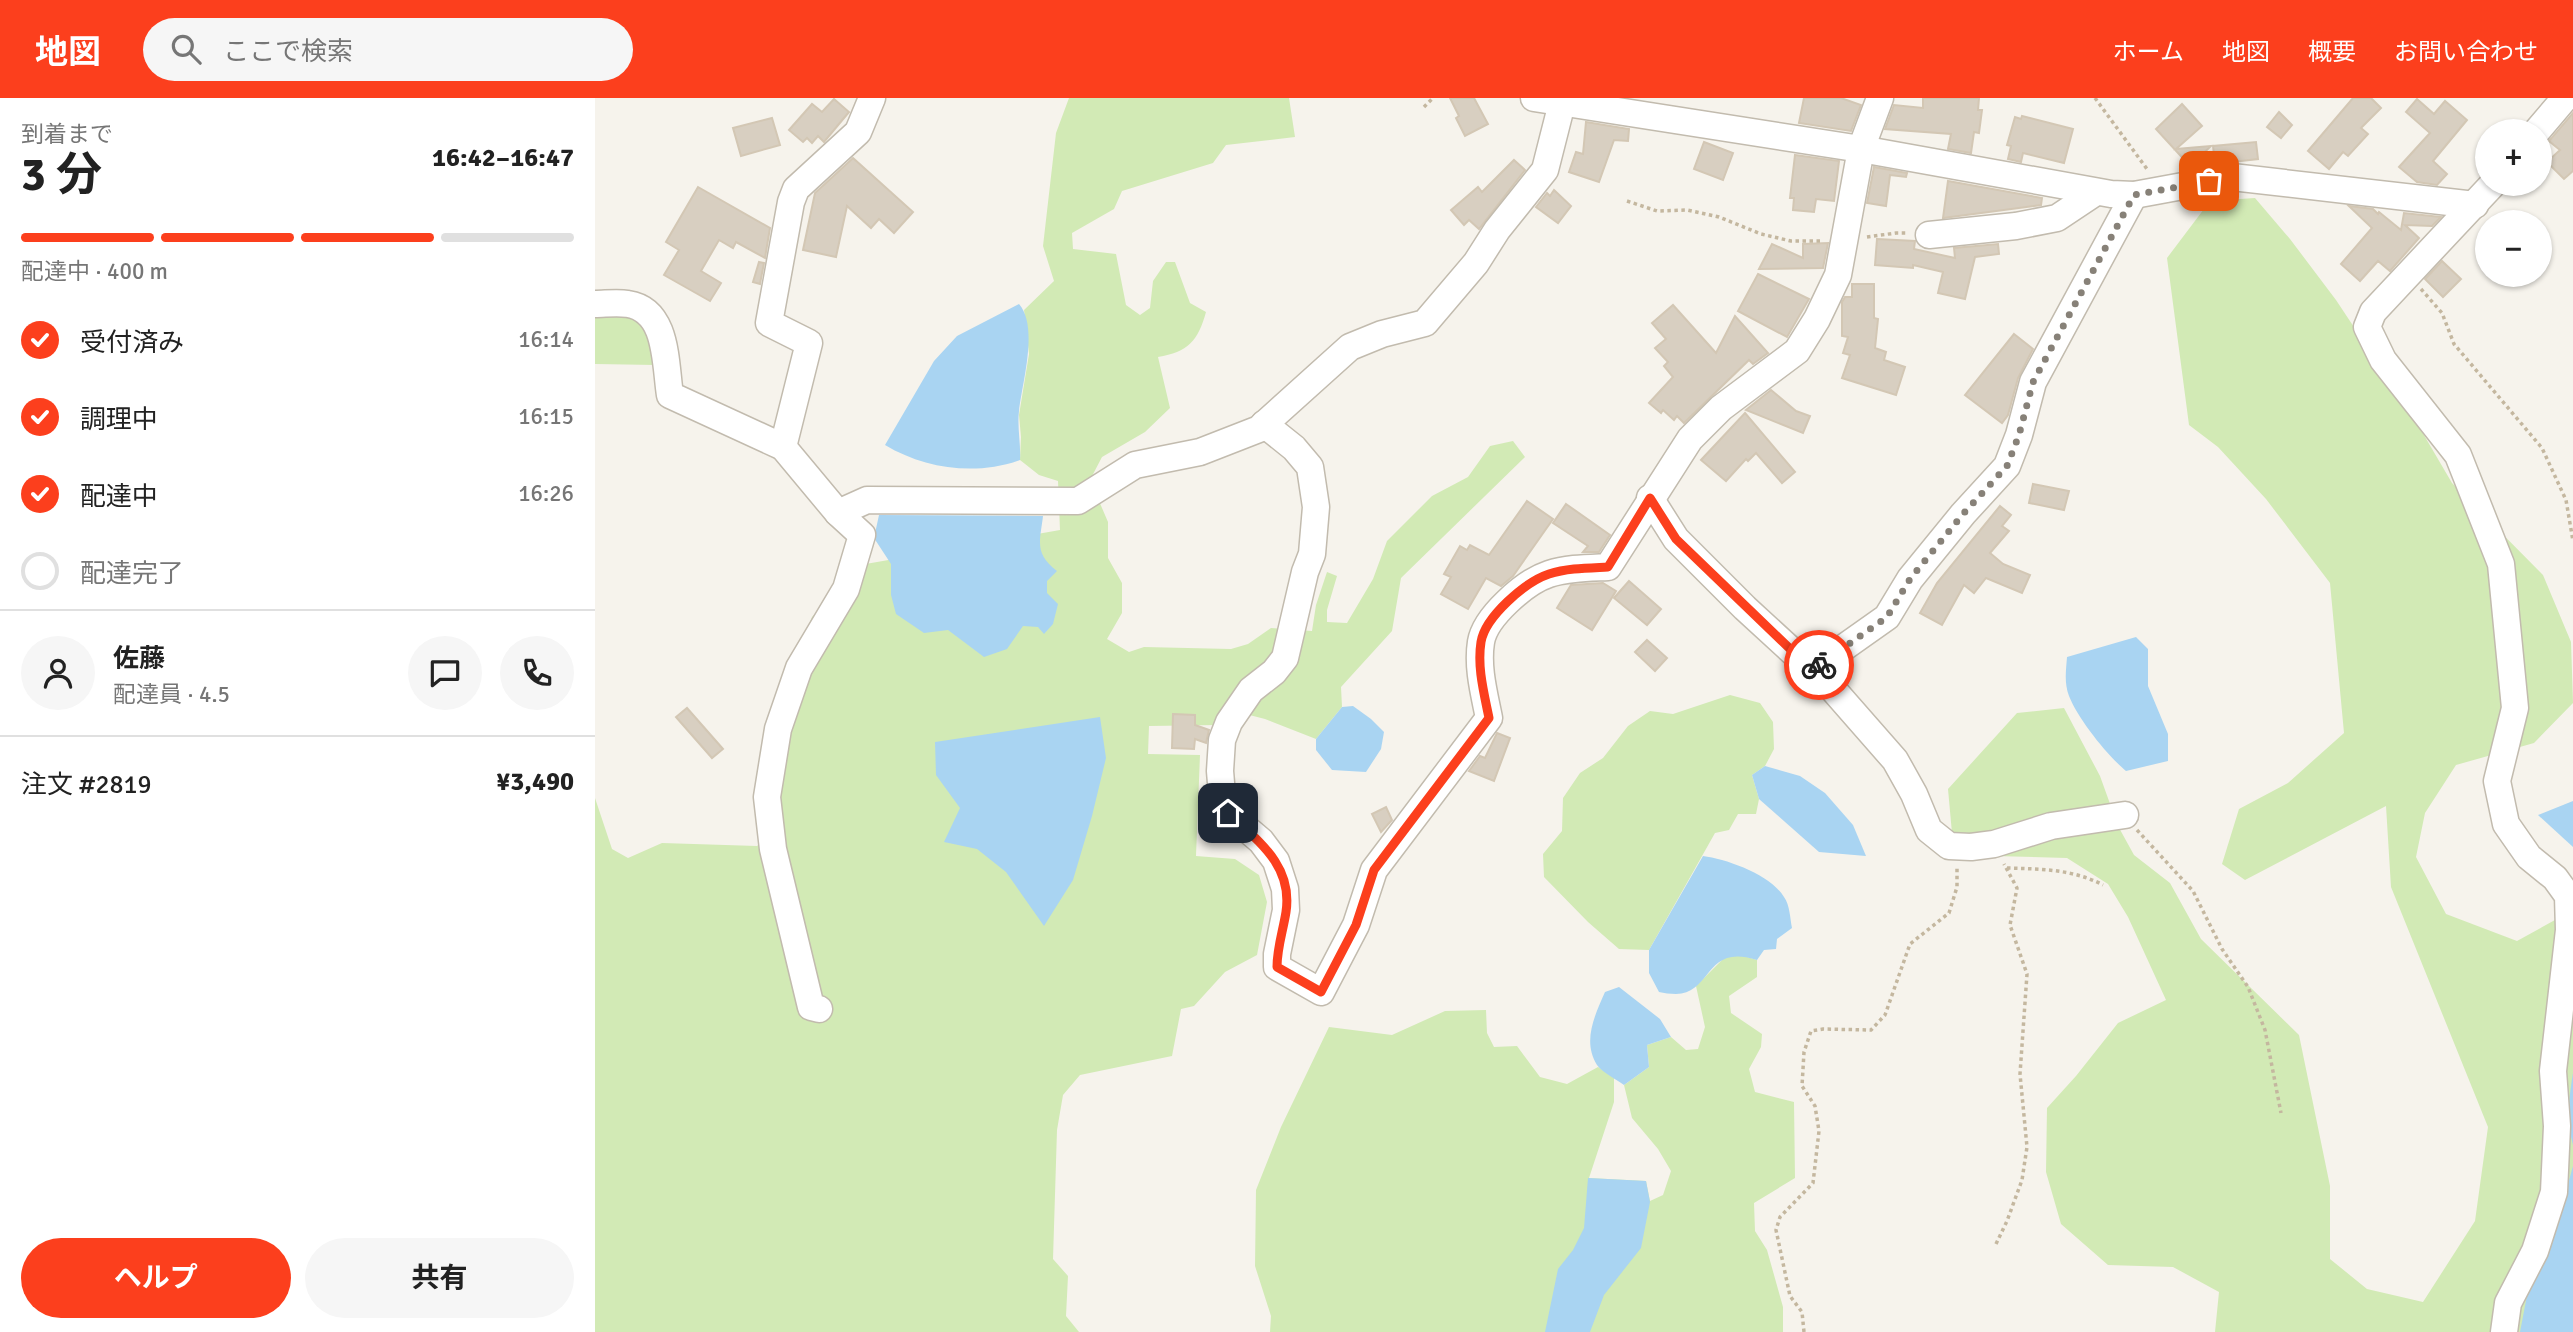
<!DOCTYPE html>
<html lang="ja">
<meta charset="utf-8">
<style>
body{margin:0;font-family:Signika,"Noto Sans JP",sans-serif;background:#f6f6f6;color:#222;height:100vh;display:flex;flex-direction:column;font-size:26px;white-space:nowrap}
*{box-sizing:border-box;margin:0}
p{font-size:23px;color:#767676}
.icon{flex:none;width:38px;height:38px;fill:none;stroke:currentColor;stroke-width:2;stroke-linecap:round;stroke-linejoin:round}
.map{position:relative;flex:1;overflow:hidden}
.panel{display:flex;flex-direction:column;background:#fff;width:595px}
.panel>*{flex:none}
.controls{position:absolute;left:1880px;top:21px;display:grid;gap:14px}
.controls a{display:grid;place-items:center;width:77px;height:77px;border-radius:50%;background:#fff;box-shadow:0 2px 5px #0004;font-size:35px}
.pin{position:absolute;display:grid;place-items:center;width:60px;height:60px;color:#fff;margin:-30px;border-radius:14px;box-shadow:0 4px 10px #0006}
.courier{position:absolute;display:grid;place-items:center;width:70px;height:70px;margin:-35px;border:5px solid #fc3f1d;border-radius:50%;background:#fff;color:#222;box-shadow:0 2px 9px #0007}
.headline em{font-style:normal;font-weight:700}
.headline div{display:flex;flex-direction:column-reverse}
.headline{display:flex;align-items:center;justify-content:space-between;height:119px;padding:0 21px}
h1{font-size:46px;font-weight:700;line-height:52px}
.bar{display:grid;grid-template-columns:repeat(4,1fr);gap:10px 7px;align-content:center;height:84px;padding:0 21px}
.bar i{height:9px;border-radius:5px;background:#e0e0e0}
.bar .on{background:#fc3f1d}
.bar p{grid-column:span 4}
.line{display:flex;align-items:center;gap:18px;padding:0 21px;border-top:2px solid #e0e0e0}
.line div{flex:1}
.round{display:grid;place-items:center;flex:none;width:74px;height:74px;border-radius:37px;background:#f6f6f6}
ol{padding:0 21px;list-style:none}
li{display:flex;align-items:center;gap:21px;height:77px}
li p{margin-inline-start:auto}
li .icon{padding:7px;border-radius:50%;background:#fc3f1d;color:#fff;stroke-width:4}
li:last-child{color:#767676}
li i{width:38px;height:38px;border:4px solid #e0e0e0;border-radius:50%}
.action{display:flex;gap:14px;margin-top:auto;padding:14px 21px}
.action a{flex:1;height:80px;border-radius:42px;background:#fc3f1d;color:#fff;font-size:28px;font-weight:700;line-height:80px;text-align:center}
.action a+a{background:#f6f6f6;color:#222}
header{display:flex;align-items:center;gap:42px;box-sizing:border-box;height:98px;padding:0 35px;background:#fc3f1d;color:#fff}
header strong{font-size:33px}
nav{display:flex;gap:38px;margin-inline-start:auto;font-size:24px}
.search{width:490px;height:63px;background:#f6f6f6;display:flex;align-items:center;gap:18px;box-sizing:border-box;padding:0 24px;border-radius:38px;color:#767676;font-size:26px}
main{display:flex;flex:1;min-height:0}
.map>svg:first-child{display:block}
</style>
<header>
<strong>地図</strong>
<div class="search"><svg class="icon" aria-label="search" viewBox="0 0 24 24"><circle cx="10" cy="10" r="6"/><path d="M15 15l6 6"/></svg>ここで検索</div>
<nav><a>ホーム</a><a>地図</a><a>概要</a><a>お問い合わせ</a></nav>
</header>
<main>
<section class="panel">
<div class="headline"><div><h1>3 分</h1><p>到着まで</p></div><em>16:42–16:47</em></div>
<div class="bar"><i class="on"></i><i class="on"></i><i class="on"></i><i></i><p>配達中 · 400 m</p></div>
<ol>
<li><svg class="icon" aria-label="check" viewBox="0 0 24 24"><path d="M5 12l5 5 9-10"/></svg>受付済み<p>16:14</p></li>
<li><svg class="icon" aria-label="check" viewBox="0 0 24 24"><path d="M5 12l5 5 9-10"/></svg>調理中<p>16:15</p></li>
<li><svg class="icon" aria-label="check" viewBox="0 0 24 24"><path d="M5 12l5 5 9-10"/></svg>配達中<p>16:26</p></li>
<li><i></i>配達完了</li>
</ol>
<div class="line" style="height:126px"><a class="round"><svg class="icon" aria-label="person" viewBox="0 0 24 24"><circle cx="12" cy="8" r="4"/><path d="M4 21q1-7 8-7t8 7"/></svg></a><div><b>佐藤</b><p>配達員 · 4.5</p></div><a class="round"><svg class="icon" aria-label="chat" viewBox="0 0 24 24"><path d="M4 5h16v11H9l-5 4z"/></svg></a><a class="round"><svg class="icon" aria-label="phone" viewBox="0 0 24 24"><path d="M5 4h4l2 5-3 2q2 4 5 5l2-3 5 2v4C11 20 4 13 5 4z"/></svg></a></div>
<div class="line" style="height:91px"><div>注文 #2819</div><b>¥3,490</b></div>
<div class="action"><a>ヘルプ</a><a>共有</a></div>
</section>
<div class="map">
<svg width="1978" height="1234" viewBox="0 0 1978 1234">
<rect width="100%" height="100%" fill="#f6f3ec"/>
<g fill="#d2eab5">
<path d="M474 0H694L700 39 631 47 618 65 527 93 519 111 477 135 478 151 521 156 531 207 545 217 555 210 558 183 571 164H580L595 205 611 214C603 243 593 254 563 259L575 310 550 334 507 359 495 382 513 424V460L527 485V515L512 541 534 554 549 549 636 551 653 546 676 530 717 533 721 507 732 474 742 478 732 512V524L752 525 778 481 792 443 837 398 873 379 895 348 918 343 930 359 806 480 797 533 746 589 747 609 721 641 670 621 635 612 623 627 554 628 553 656 605 657 601 758 640 761 664 777 672 804 662 857 630 874 599 908 586 911 577 958 485 977 468 997 462 1032 458 1161 473 1178 471 1218 484 1234H0V700L17 751 33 760 67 745 162 748 173 738 179 615 217 519 265 467 465 432 463 383 444 377 425 362 426 339 424 317 434 256 429 212 459 183 448 148 461 35Z"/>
<polygon points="1660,100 1695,141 1741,202 1816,315 1857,385 1948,477 1976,544 1978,605 1939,645 1861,667 1830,715 1821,759 1851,816 1922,843 1978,812 1978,1234 1620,1234 1624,1194 1578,1169 1513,1167 1466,1126 1451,1074 1452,1010 1481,978 1523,925 1571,902 1533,819 1513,786 1472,760 1359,757 1353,691 1422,615 1469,610 1505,678 1523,728 1539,757 1575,785 1606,841 1704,937 1735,1088 1735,1161 1772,1191 1828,1204 1880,1123 1893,1029 1796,789 1791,708 1650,782 1627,766 1644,711 1693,685 1749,635 1735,485 1671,401 1623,349 1594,327 1572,160 1615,103"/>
<path d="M32 217C58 223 59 245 61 267L0 266V219Z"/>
<polygon points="1135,597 1165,605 1178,624 1179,651 1170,668 1157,677 1164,701 1161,716 1143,716 1134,732 1120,735 1054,852 1024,851 993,824 949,779 948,756 967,733 968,700 985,675 1008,660 1033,628 1055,613 1078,616"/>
<polygon points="1143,856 1162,862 1162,879 1134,898 1136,915 1167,936 1166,949 1154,971 1160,994 1199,1004 1200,1080 1159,1105 1160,1133 1172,1152 1188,1209 1188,1234 675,1234 676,1218 660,1168 661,1092 686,1029 734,929 797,937 850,913 891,912 892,935 899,949 922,948 945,979 972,986 1003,969 1019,980 1019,1004 994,1080 1051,1083 1055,1103 1068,1097 1076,1073 1063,1051 1037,1020 1029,987 1054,969 1052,947 1076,939 1091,952 1103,951 1110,929 1101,888 1130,859"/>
</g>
<g fill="#a9d4f2">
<path d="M424 206C444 229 427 285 424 313 422 329 426 346 425 362 381 378 330 371 290 347L339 263 362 238Z"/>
<path d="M284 417 448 418C445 444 439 455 462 473L452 483V495L463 506 458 526 449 536 443 529 428 528 412 551 389 559 353 532 329 535 301 516 296 497V466L279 440Z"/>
<path d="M1541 539 1553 551V588L1573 636V663L1531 673C1512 657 1483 621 1474 598 1469 585 1471 572 1472 559Z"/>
<polygon points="758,608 776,621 789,634 786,651 771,674 737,672 721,652 721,641 747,609"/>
<polygon points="505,619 511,660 497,718 478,782 449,828 411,774 382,751 349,744 365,710 341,677 340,644"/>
<polygon points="1170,668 1205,678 1230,695 1258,727 1271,758 1224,754 1164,701 1157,677"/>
<polygon points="1978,703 1978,749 1943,717"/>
<path d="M1108 758C1132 761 1176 777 1189 799 1195 807 1195 821 1197 830L1182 841 1181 851 1169 852 1162 862C1109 845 1118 895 1081 896 1075 896 1069 895 1064 894L1054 875V852Z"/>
<path d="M1024 889 1065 921 1076 939 1052 947 1054 969 1029 987C1021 981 1008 975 1002 967 987 943 1000 917 1010 894Z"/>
<path d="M1978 975V1047C1971 1023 1974 999 1978 975Z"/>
<polygon points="1978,1068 1978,1234 1925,1234 1935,1182 1957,1144"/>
<polygon points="993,1080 1051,1083 1055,1104 1046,1150 1009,1197 995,1234 950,1234 963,1171 978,1152 989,1130"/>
</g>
<g fill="#d8cfc1" stroke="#d3c7b4" stroke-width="2">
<polygon points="855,0 879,0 893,26 870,38 861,20 864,18"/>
<polygon points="1209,0 1246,0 1266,7 1256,33 1204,25"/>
<polygon points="1328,0 1384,0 1383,12 1387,12 1384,35 1379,34 1376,55 1353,51 1356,36 1290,31 1299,7 1328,10"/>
<polygon points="1758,0 1776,0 1786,10 1766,30 1773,36 1753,58 1748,54 1734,71 1713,53"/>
<polygon points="239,1 254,14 229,44 223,38 217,45 212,40 208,44 194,32 217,6 227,14"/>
<polygon points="1822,1 1839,16 1850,3 1872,22 1838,63 1852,76 1842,87 1822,84 1804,69 1835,35 1811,14"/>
<polygon points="1587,6 1607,28 1581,51 1616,48 1595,68 1561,31"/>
<polygon points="1684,14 1697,27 1686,40 1672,29"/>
<polygon points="1978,15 1978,73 1969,81 1952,64 1965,52 1954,43"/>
<polygon points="1427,18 1478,31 1469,65 1428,55 1426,64 1413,61 1416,48 1412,47 1420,19 1426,21"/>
<polygon points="177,20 185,47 146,58 138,30"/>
<polygon points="991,24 1034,31 1033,43 1019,42 1004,84 974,74 981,54 988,56"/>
<polygon points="1109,44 1138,55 1128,82 1099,71"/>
<polygon points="1661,44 1663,61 1620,66 1618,48"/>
<polygon points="1200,57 1244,63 1239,103 1221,101 1219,114 1198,112 1199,100 1195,100"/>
<polygon points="258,60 318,114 299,135 284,121 276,130 252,108 241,159 208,152 220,95"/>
<polygon points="919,62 930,72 884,131 874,122 869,127 856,112 883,89 887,94"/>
<polygon points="1279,69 1312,75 1311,79 1295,77 1291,108 1272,105"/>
<polygon points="1353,83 1447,100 1446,107 1348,120"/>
<polygon points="103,89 175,130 170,160 141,144 138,150 124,142 106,173 126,185 115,203 69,177 84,152 71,144"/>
<polygon points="959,92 976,108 963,125 941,109 952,95 955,98"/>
<polygon points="1754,108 1778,111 1783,116 1784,114 1806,132 1809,115 1846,119 1837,128 1810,127 1824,140 1795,173 1783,163 1765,183 1746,166 1777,130"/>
<polygon points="1282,141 1320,143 1319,151 1360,160 1359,150 1403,146 1404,156 1380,159 1370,201 1343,195 1348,174 1318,167 1318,170 1280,167"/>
<polygon points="1233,145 1228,170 1164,171 1177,146 1208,160 1208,146"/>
<polygon points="1847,163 1866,181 1848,199 1830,181"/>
<polygon points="164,164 169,165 165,186 158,184"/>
<polygon points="1163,176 1214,201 1192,239 1143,213"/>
<polygon points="1257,186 1279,186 1279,220 1283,221 1280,250 1291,254 1289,262 1310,269 1301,297 1247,280 1255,257 1248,255 1253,239 1247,238 1247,204 1250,199 1257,199"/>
<polygon points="1078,207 1121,255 1140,218 1173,255 1158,266 1154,262 1089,325 1082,318 1079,322 1068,312 1066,315 1054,305 1078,279 1069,268 1073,264 1060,250 1071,241 1057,225"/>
<polygon points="1419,236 1438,251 1423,280 1413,317 1407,325 1370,297"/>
<polygon points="1176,292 1201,313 1215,318 1208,335 1151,312"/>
<polygon points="1150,315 1200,374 1187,385 1161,355 1153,363 1151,361 1131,383 1106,362"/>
<polygon points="1438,386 1474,393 1469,412 1434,405"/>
<polygon points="932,403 958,421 918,478 906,488 891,480 873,511 846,496 856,479 849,476 865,448 872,452 875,447 894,457"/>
<polygon points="971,406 1015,437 1004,454 988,454 993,448 958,425"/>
<polygon points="1405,408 1416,417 1407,428 1414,433 1395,455 1408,466 1435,477 1427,495 1391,480 1379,495 1369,487 1347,527 1325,515 1342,485"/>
<polygon points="1034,483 1066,511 1052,527 1019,500"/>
<polygon points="1008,485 1021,493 997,532 962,510 976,487"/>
<polygon points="1052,542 1072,560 1060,573 1040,554"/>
<polygon points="92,610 128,651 117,660 81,619"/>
<polygon points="578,616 600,617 600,627 614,632 611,645 600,641 599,651 577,650"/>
<polygon points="902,635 915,640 899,683 874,673 885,658 890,660"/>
<polygon points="791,709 797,722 786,734 777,716"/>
</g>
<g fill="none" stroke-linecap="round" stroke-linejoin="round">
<defs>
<g id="minor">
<polyline points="939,0 1266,51 1516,96 1539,97 1637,79 1880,107"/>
<polyline points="1942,33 1970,0"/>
<polyline points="1898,86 1778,214 1772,229 1788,262 1863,357 1906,466 1920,610 1902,683 1911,726 1934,759 1960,780 1973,798 1974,832 1958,973 1962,1028 1959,1094 1940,1153 1913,1205 1909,1234"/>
<polyline points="1334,137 1421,128 1462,120 1501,94"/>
<path d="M0 206C10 206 22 204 33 206 73 212 70 265 75 297L188 349 243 415 272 402 483 403 540 367 605 354 664 331 755 249 787 236 830 225 881 165 902 132 950 72 967 5"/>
<path d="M669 326 699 350 715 369 721 409 717 456 710 474 690 560 679 574 656 592 634 624 627 642 625 673 627 697 633 715 666 743 681 763 690 791 691 812 682 856V869L726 894 761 827 779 772 894 620C889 595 882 569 886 544 890 519 930 484 954 476 973 470 993 470 1013 469L1095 341 1126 310 1202 253 1222 221 1243 177 1266 51 1285 0"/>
<polyline points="188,349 214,245 174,225 196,104 201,91 263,34 277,0"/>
<polyline points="1055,400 1081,441 1150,510 1236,589 1300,662 1319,696 1334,732 1354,748 1376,749 1399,746 1456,728 1530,717"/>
<polyline points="1217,572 1292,519 1315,481 1368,416 1412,368 1424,337 1438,284 1539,97"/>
<polyline points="224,911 216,909 178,751 172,699 183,631 204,570 251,491 267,437 243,415"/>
</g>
</defs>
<use href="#minor" stroke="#c2bbae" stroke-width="29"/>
<g stroke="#c4b79f" stroke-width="3.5" stroke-dasharray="3.5 3.5" stroke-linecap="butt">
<polyline points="1500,0 1552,71"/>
<polyline points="829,9 838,0"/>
<polyline points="1032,103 1062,113 1092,112 1124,119 1166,136 1196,143 1226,143"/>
<polyline points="1272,139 1301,135 1313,135"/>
<polyline points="1826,191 1847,215 1859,246 1947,350 1971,402 1978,443"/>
<polyline points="1542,732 1598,793 1627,851 1653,889 1670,932 1686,1015"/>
<path d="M1412 770C1445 771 1478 771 1508 787"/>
<polyline points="1401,1146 1412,1123 1427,1082 1432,1049 1425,976 1432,876 1415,827 1422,790 1409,766"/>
<polyline points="1209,1234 1207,1214 1195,1198 1181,1132 1185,1119 1218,1085 1224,1033 1220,1008 1207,988 1209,954 1216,933 1228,931 1276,932 1290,917 1315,846 1354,815 1362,789 1362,768"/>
</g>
<use href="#minor" stroke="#fff" stroke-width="26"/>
</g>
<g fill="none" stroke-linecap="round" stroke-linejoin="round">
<polyline stroke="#878178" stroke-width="7" stroke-dasharray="0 12.6" points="1224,567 1292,519 1315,481 1368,416 1412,368 1424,337 1438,284 1539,97 1614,83"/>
<path stroke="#fc3f1d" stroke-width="9" d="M633 715C663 743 698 767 691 814 688 833 682 850 682 869L726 894 761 827 779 772 894 620C889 595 882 569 886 544 890 519 930 484 954 476 973 470 993 470 1013 469L1055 400 1081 441 1217 572 1224 567"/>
</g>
</svg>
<div class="controls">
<a>+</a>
<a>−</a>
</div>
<div class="pin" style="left:1614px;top:83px;background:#ea580c"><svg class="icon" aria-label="bag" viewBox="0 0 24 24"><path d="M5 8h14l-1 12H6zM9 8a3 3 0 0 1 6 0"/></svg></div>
<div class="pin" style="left:633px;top:715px;background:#1f2937"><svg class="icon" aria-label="home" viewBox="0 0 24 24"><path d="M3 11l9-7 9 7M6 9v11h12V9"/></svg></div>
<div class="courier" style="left:1224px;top:567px"><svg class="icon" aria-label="bike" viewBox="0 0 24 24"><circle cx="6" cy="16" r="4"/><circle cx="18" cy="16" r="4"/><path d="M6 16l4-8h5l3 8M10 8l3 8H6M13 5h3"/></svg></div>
</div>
</main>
